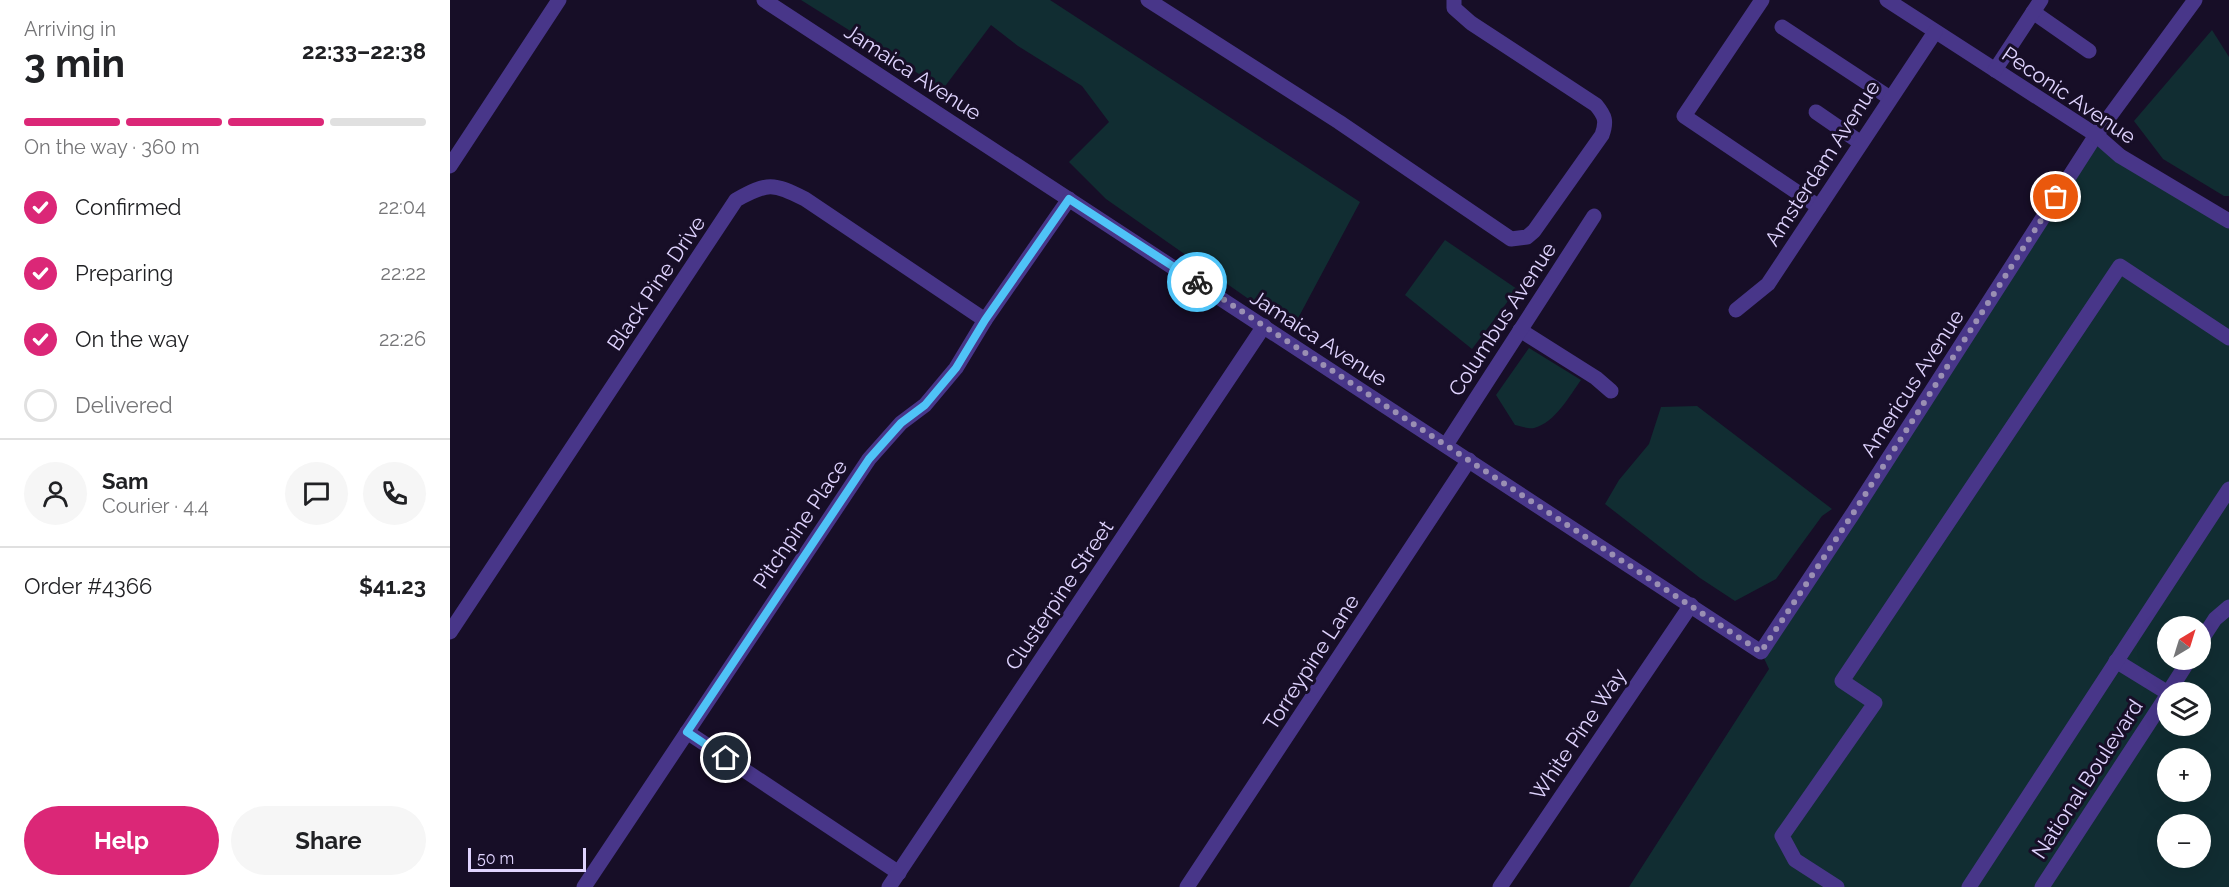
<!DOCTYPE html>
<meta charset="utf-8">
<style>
body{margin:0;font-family:Raleway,sans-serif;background:#f6f6f6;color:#202124;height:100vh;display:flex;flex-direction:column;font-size:22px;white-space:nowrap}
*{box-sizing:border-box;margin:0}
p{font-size:20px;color:#757577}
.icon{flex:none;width:33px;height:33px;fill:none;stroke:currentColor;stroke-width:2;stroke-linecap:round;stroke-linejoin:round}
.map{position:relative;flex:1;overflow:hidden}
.sheet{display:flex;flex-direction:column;background:#fff;width:450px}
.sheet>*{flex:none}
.needle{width:39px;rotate:38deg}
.controls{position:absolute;left:1707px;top:616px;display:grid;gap:12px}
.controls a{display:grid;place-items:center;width:54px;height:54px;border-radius:50%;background:#fff;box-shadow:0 6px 24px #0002;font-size:30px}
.scale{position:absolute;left:18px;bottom:15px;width:118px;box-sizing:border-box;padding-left:6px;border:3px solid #e0d4ff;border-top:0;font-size:16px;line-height:21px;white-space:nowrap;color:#e0d4ff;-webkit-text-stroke:4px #170e27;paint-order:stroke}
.pin{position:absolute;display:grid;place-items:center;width:51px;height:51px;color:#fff;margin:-26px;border:3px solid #fff;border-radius:50%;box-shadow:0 2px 6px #0007}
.courier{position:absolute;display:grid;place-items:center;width:60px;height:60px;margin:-30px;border:4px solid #4fc3f7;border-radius:50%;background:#fff;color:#222;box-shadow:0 2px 8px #0007}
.summary em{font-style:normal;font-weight:700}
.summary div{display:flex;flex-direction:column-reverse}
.summary{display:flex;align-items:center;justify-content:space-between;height:102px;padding:0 24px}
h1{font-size:39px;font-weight:700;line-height:45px}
.bar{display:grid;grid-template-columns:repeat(4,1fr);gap:9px 6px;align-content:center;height:72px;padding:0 24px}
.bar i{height:8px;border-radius:4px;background:#e0e0e0}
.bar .selected{background:#db2777}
.bar p{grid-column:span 4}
.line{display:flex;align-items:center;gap:15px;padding:0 24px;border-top:2px solid #e0e0e0}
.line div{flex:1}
.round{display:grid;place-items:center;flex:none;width:63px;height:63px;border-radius:32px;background:#f6f6f6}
ol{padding:0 24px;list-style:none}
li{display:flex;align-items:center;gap:18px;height:66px}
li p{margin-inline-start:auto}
li .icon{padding:6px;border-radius:50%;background:#db2777;color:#fff;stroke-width:4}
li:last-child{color:#757577}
li i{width:33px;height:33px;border:3px solid #e0e0e0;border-radius:50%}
.button{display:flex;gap:12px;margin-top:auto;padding:12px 24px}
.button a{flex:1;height:69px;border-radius:36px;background:#db2777;color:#fff;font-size:24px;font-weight:700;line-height:69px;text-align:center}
.button a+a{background:#f6f6f6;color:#202124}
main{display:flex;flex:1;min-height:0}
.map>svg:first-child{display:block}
</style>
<main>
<section class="sheet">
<div class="summary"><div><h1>3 min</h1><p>Arriving in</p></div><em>22:33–22:38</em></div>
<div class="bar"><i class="selected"></i><i class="selected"></i><i class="selected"></i><i></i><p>On the way · 360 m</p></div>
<ol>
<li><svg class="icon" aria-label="check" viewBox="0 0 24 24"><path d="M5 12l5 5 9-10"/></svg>Confirmed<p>22:04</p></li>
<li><svg class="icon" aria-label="check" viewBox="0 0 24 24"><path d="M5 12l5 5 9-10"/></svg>Preparing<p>22:22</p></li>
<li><svg class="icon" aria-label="check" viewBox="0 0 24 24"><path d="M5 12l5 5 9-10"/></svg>On the way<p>22:26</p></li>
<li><i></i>Delivered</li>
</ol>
<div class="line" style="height:108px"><a class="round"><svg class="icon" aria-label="person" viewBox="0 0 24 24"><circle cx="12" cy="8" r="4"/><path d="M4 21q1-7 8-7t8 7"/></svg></a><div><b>Sam</b><p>Courier · 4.4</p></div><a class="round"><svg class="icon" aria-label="chat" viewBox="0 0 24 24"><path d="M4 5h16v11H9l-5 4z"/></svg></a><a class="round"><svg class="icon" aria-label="phone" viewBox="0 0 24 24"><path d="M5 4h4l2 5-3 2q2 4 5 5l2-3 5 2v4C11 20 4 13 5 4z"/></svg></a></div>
<div class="line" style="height:78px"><div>Order #4366</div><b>$41.23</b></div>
<div class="button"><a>Help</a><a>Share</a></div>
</section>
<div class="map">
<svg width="1779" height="887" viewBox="0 0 1779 887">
<rect width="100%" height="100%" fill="#170e27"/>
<g fill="#112d32" fill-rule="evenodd">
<polygon points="351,0 600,0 910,202 846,322 820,314 656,199 619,162 659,122 632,86 568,46 541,25 493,89"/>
<polygon points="1762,30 1779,57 1779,196 1774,196 1713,159 1684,121"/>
<path d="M1646 135 1779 221V887H1179L1319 669 1311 652ZM1718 627H1750V660H1718ZM1718 693H1750V726H1718ZM1718 759H1750V792H1718ZM1718 825H1750V858H1718Z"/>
<polygon points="995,240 1067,289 1022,349 955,295"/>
<path d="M1079 348 1131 380C1120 395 1105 423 1084 428 1079 429 1070 426 1065 425L1046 395Z"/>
<polygon points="1247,406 1382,509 1372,516 1326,579 1285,601 1250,578 1155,504 1169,480 1199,444 1211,407"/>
</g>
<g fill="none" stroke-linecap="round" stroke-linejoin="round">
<g stroke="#483689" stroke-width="15">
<polyline points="314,0 1311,652 1402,515 1646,135 1745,0"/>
<path d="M698 0 889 122 1061 239 1077 237 1084 231 1152 135C1157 121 1155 116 1146 105L1021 23 1004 8V0"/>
<polyline points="1312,0 1234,116 1369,207"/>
<polyline points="1437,0 1646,135 1670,156 1779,221"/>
<polyline points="1583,12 1639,51"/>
<polyline points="1332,27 1440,98"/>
<polyline points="1545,70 1591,0"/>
<polyline points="1366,112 1411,143"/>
<polyline points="0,166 109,0"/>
<polyline points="1286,310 1318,284 1485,32"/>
<polyline points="1070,330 1146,378 1161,391"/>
<polyline points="996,445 1144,216"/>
<path d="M0 632 286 200C318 182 323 183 355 199L535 320"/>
<polyline points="1750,642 1765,619 1779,607"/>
<polyline points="1666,661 1718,693"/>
<polyline points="1718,693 1739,660"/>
<polyline points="237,732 449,873"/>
<polyline points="134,887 419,459 451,423 475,405 506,368 535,320 619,199"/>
<polyline points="439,887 814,326"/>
<polyline points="737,887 1019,460"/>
<polyline points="1050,887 1241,605"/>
<polyline points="1387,887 1345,860 1332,836 1425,703 1392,681 1670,266 1779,338"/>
<polyline points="1519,887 1779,489"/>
<polyline points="1592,887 1718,694"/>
</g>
</g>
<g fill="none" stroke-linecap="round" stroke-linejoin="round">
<polyline stroke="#9a8fb3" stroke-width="6" stroke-dasharray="0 10.8" points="747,282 1311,652 1402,515 1606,197"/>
<polyline stroke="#4fc3f7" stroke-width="8" points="276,758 237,732 419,459 451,423 475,405 506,368 535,320 619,199 747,282"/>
</g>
<g text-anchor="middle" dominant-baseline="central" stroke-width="6" stroke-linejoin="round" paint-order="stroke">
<g font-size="21" fill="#e0d4ff" stroke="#170e27">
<text transform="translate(463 72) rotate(33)">Jamaica Avenue</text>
<text transform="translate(1619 95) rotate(34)">Peconic Avenue</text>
<text transform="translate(1372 163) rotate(-57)">Amsterdam Avenue</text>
<text transform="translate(206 283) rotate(-56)">Black Pine Drive</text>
<text transform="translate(1052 319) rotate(-57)">Columbus Avenue</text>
<text transform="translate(869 338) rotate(33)">Jamaica Avenue</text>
<text transform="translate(1462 383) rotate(-57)">Americus Avenue</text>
<text transform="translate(350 524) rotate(-56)">Pitchpine Place</text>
<text transform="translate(609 595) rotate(-56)">Clusterpine Street</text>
<text transform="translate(861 662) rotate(-57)">Torreypine Lane</text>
<text transform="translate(1128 734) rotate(-56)">White Pine Way</text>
<text transform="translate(1637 779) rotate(-57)">National Boulevard</text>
</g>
</g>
</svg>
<div class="controls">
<a><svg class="needle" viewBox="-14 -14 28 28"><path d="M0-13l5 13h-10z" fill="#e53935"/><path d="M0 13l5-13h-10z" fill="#757577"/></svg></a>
<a><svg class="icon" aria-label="layers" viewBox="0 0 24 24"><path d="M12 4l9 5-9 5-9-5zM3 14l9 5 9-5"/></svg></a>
<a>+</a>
<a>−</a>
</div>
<div class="scale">50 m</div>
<div class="pin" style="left:1606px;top:197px;background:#ea580c"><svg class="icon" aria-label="bag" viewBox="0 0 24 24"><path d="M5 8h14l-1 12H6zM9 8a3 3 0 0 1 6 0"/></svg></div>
<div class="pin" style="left:276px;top:758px;background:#1f2937"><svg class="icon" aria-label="home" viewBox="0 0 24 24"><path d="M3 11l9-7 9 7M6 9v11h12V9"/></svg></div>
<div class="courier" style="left:747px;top:282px"><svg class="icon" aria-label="bike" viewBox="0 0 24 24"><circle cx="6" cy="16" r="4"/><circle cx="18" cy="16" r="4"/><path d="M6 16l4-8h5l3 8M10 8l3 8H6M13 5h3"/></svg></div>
</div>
</main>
